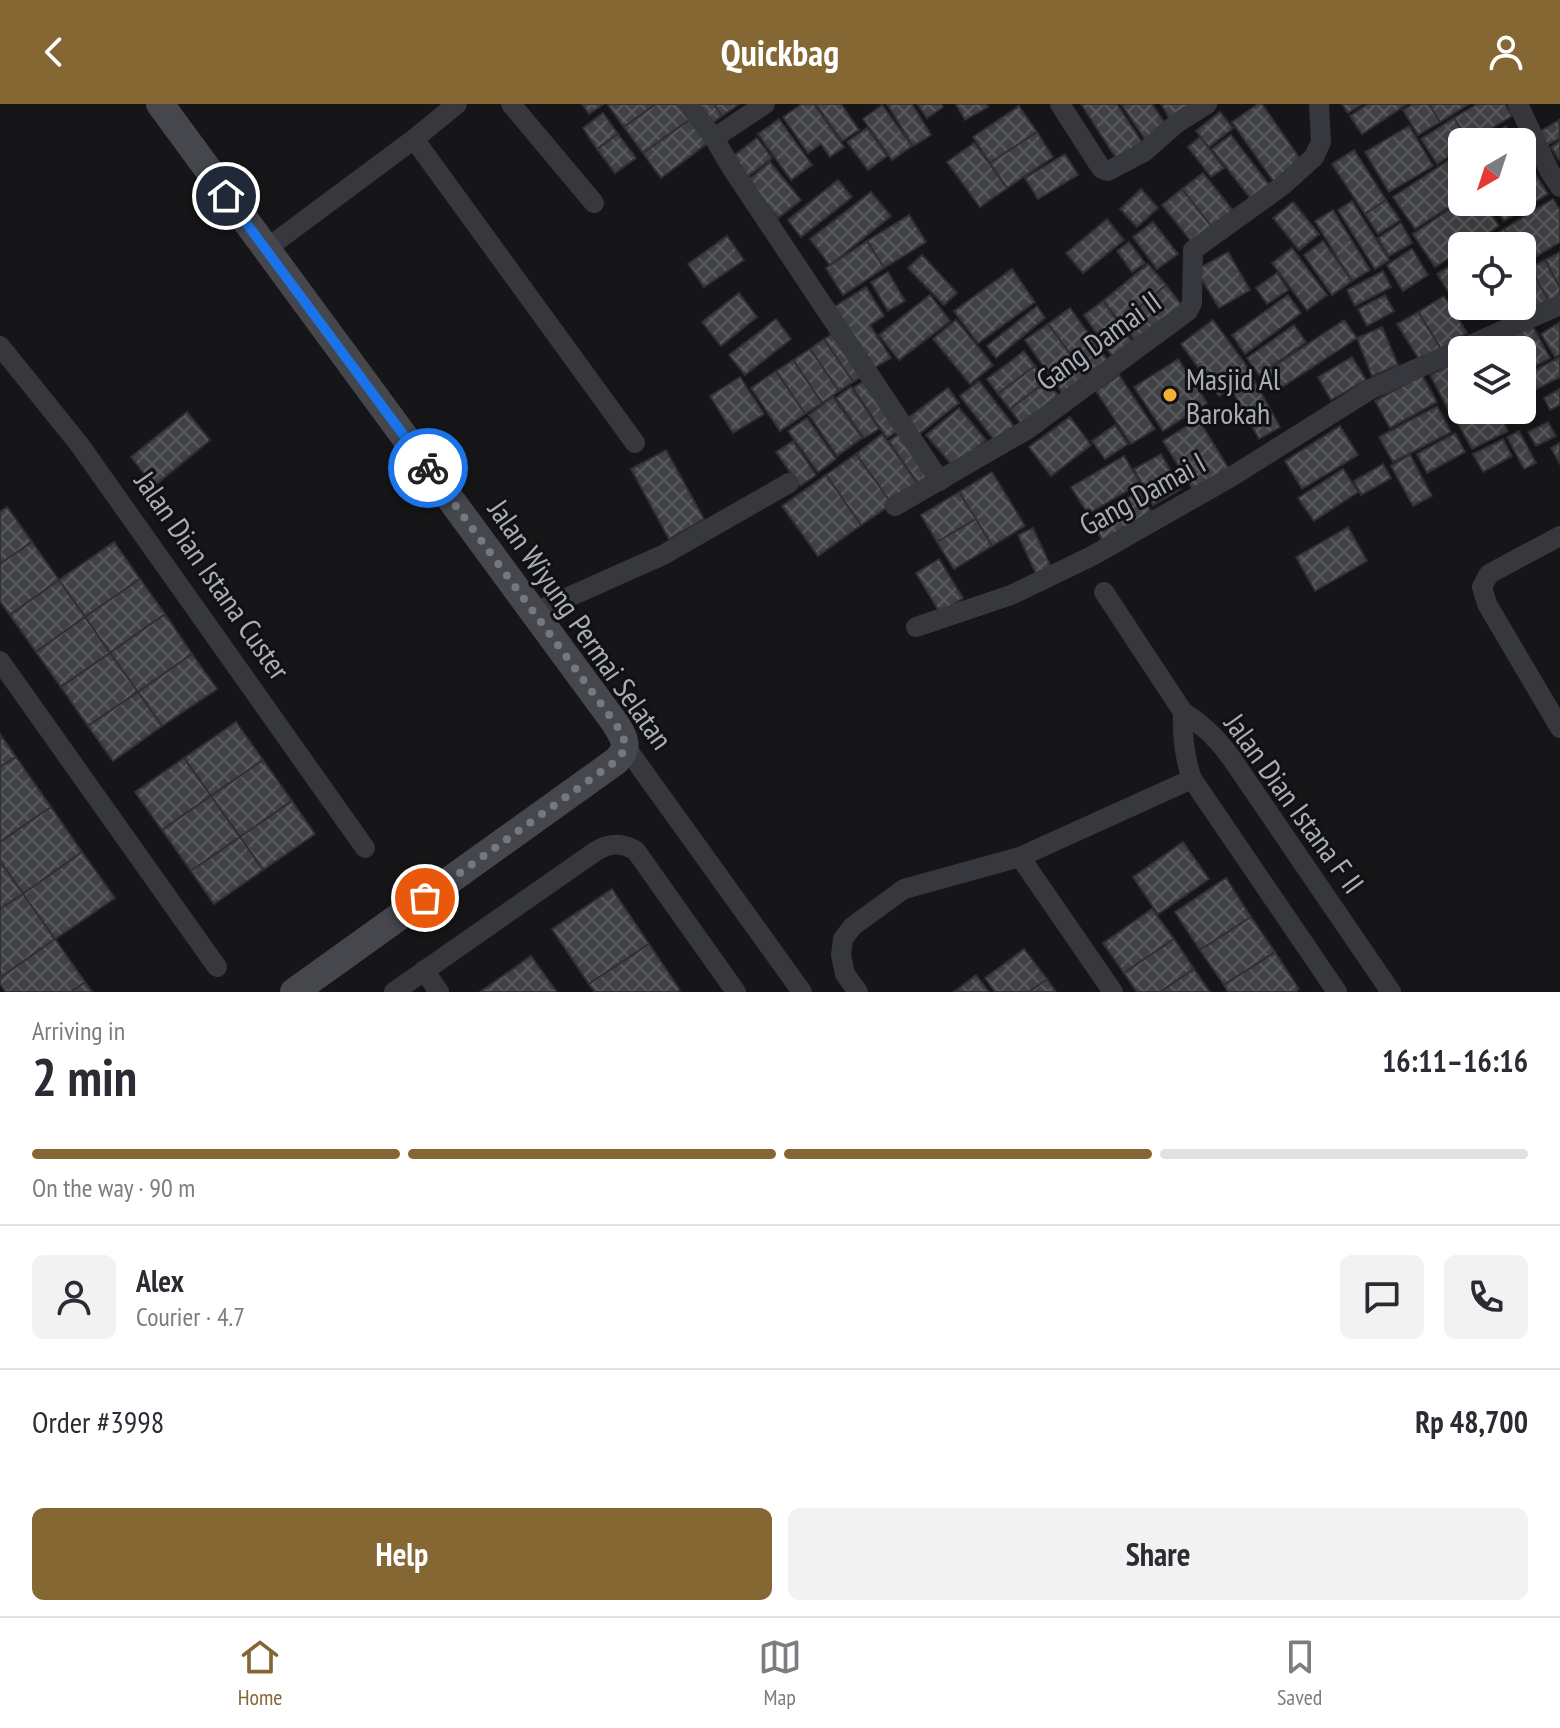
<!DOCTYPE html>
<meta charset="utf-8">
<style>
body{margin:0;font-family:"PT Sans Narrow",sans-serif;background:#f2f2f3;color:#2b2b33;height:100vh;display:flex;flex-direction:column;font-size:30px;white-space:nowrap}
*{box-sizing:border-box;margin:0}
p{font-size:26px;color:#7c7c81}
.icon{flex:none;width:44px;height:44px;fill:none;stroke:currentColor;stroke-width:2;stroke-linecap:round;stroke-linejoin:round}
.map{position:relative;height:888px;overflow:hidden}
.sheet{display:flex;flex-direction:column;background:#fff;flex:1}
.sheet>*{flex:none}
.needle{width:52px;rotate:219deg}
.tools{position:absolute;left:1448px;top:24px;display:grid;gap:16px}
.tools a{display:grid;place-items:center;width:88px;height:88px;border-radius:12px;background:#fff;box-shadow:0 8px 32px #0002;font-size:40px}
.pin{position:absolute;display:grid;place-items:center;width:68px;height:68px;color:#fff;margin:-34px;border:4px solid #fff;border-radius:50%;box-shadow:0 2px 8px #0007}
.courier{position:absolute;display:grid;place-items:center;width:80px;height:80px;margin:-40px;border:6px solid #1a73e8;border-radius:50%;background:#fff;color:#222;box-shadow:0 2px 10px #0007}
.summary em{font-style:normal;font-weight:600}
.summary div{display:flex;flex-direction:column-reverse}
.summary{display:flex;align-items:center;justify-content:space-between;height:136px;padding:0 32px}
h1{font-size:52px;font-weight:600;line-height:60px}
.bar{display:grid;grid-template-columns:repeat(4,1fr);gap:12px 8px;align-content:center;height:96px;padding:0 32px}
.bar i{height:10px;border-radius:6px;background:#e1e1e2}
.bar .on{background:#856733}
.bar p{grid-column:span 4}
.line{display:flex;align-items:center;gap:20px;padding:0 32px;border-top:2px solid #e1e1e2}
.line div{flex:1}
.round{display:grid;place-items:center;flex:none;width:84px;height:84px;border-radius:12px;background:#f2f2f3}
.button{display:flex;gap:16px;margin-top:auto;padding:16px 32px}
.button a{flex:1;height:92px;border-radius:12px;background:#856733;color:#fff;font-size:32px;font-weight:600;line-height:92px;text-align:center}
.button a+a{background:#f2f2f3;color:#2b2b33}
header{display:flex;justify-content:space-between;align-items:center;height:104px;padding:0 32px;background:#856733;color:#fff;font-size:36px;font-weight:600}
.tabs{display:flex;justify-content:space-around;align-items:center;height:112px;border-top:2px solid #e1e1e2;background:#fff;font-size:22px;color:#7c7c81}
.tabs a{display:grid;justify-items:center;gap:4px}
.tabs .on{color:#856733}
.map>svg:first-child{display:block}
</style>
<header><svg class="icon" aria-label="back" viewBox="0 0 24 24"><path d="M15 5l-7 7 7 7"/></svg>Quickbag<svg class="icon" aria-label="person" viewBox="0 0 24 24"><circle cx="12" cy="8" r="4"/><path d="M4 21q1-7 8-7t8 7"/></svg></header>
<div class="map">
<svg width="1560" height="888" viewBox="0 0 1560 888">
<defs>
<pattern id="building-cross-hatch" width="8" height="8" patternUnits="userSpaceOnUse" patternTransform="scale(2)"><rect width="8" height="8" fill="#404145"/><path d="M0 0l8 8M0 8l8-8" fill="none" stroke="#595a5e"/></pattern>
</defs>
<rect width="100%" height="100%" fill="#161618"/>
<g fill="url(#building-cross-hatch)" stroke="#303034" stroke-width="2">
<polygon points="582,0 604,0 589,10"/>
<polygon points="610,0 656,0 624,23 608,1"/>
<polygon points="656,0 686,0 695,12 643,49 624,23"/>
<polygon points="692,0 714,0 722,12 708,22"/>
<polygon points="714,0 739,0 722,12"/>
<polygon points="802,0 814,0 844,43 830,53 821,40 808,49 783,13"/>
<polygon points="816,0 841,0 859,26 842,37"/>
<polygon points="887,0 912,0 931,31 913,42"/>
<polygon points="917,0 941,0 943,3 927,14"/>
<polygon points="956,0 986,0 988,3 965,16"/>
<polygon points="1081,0 1117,0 1145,43 1120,60"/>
<polygon points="1121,0 1152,0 1168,24 1147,38"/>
<polygon points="1161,0 1193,0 1170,15"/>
<polygon points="1258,0 1262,0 1303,59 1274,78 1232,18"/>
<polygon points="1342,0 1362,0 1348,9"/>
<polygon points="1368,0 1407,0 1362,30 1350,12"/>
<polygon points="1413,0 1429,0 1440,18 1418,31 1403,6"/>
<polygon points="1429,0 1469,0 1440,18"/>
<polygon points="1477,0 1505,0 1512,12 1469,38 1454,14"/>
<polygon points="882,1 912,42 892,56 863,15"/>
<polygon points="1019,2 1037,28 990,59 973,33"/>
<polygon points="1220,8 1233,24 1209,43 1196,27"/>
<polygon points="603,9 618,30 597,45 583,24"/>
<polygon points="695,12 712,36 661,74 643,49"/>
<polygon points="1454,14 1469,38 1462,38 1462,44 1437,60 1421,35"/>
<polygon points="779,15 812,61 791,76 758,30"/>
<polygon points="1559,16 1560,34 1542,44 1534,31"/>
<polygon points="1409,22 1433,62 1389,88 1365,48"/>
<polygon points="1506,22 1515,38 1481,38"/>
<polygon points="867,24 887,52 868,66 847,38"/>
<polygon points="1037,28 1053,53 1007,84 990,59"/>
<polygon points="618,30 636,54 615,69 597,45"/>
<polygon points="1231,31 1273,86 1255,100 1212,45"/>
<polygon points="1200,33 1224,64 1211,73 1188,43"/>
<polygon points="757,34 772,54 747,73 732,53"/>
<polygon points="1560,37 1560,55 1559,56 1551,43"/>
<polygon points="974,39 1007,84 980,103 947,58"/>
<polygon points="1354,46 1386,96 1365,110 1332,60"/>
<polygon points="1065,50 1078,71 1038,95 1025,74"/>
<polygon points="1455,52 1462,62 1462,94 1415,125 1393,93"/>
<polygon points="770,58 801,96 778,114 747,77"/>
<polygon points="1529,60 1548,90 1504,117 1492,98 1522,98 1522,64"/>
<polygon points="1203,69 1236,110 1215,127 1182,85"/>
<polygon points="838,76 852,93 801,133 788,116"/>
<polygon points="1141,85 1158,104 1137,123 1120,105"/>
<polygon points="1182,85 1215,127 1195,142 1162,101"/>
<polygon points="871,88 891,112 830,161 810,135"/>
<polygon points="1553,95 1560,106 1560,138 1525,159 1522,154 1522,142 1515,142 1504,125"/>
<polygon points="1386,96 1400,116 1378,130 1365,110"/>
<polygon points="1352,97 1389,156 1375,165 1338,106"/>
<polygon points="1462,97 1483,98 1499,122 1468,142 1462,142 1462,146 1435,163 1413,130"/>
<polygon points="1293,98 1319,130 1299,146 1273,114"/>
<polygon points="1333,106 1370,166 1352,177 1315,117"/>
<polygon points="909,111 926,138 884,164 867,137"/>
<polygon points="1107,115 1124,136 1083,169 1066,149"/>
<polygon points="1153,118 1178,150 1157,165 1133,133"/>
<polygon points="1401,119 1412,139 1389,152 1378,134"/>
<polygon points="1504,125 1515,142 1478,142"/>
<polygon points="727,132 744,156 704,183 688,160"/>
<polygon points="867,137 884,164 843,191 826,164"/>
<polygon points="1323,137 1352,177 1332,191 1304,151"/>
<polygon points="1129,138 1145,159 1132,168 1117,147"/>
<polygon points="1292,144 1327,191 1307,206 1272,159"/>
<polygon points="1412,145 1428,171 1403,187 1387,161"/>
<polygon points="1228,148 1250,186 1219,204 1196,166"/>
<polygon points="1560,148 1560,184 1545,156"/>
<polygon points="922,151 957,189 944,201 908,164"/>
<polygon points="1462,154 1462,202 1476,202 1463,210 1437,170"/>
<polygon points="1545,156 1560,184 1560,191 1549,197 1530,164"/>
<polygon points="1148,160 1166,181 1121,219 1103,197"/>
<polygon points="1530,164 1549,197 1534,205 1522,183 1522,168"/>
<polygon points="1012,165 1035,198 978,239 954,207"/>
<polygon points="1383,167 1391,183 1355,202 1347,186"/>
<polygon points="888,168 905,197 888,207 871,178"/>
<polygon points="1277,169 1288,186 1267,200 1256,184"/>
<polygon points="1166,181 1184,204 1139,241 1121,219"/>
<polygon points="866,183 884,212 870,221 891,254 870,266 831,205"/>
<polygon points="1522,185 1534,205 1508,219 1499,202 1522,202"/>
<polygon points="739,189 757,213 721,242 702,218"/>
<polygon points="930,191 950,217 899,256 879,231"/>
<polygon points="1288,191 1301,209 1245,250 1232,231"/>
<polygon points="1385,191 1394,207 1367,222 1358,205"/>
<polygon points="1444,192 1467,229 1441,245 1418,208"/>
<polygon points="1103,197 1135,242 1115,256 1084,211"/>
<polygon points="1037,202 1045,214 996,254 987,242"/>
<polygon points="1070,204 1108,257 1087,273 1048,220"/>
<polygon points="1418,208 1441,245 1421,258 1397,220"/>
<polygon points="776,215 791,235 745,271 729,251"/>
<polygon points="956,216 993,261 970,280 933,235"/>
<polygon points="1213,216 1251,268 1219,292 1181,240"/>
<polygon points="1344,216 1357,234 1279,285 1267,267"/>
<polygon points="1530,217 1550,254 1522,269 1522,246 1506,246 1499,233"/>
<polygon points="1560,218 1560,250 1555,253 1541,230"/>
<polygon points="1048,220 1087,273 1063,290 1025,236"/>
<polygon points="1294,221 1306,238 1259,271 1247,254"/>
<polygon points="1382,223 1398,261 1372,272 1357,234"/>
<polygon points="839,226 867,269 853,278 824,235"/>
<polygon points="824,235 853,278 839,287 810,245"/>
<polygon points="810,245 839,287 822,299 793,256"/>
<polygon points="1024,247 1035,262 998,290 987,275"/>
<polygon points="1352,253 1366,276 1331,296 1318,273"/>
<polygon points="1560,253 1560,273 1537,285 1528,270"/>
<polygon points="1462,254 1462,280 1452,260"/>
<polygon points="1178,255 1207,299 1163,327 1134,283"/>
<polygon points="793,256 822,299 805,310 776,267"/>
<polygon points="1452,260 1462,280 1462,306 1451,311 1430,271"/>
<polygon points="1035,262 1047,277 1010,305 998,290"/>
<polygon points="776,267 805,310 780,327 751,284"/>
<polygon points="1119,271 1155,325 1131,340 1096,287"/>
<polygon points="1422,271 1437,298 1390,324 1375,297"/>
<polygon points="740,273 764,310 733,329 710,292"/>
<polygon points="870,273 904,323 887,334 853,284"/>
<polygon points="1254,276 1280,323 1259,335 1233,288"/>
<polygon points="979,277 1014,322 995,337 960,292"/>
<polygon points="1047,277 1062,297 1025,325 1010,305"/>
<polygon points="851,283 879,325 864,334 836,294"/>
<polygon points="948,284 959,299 916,332 904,317"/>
<polygon points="1522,285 1533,305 1511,317 1505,306 1522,306"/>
<polygon points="1560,285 1560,301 1550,306 1544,294"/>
<polygon points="833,293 862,334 837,352 809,311"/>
<polygon points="1437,302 1451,328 1393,358 1379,333"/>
<polygon points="959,304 986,336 954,363 926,331"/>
<polygon points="1475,306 1497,306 1508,327 1472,345 1456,316"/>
<polygon points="187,308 210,336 154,382 131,353"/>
<polygon points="1070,313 1091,341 1051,372 1029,343"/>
<polygon points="807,314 836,355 818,368 788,327"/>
<polygon points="1198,315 1229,365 1194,387 1163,337"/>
<polygon points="1548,318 1556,332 1536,342 1528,328"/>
<polygon points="1115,321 1128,340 1105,355 1092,337"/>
<polygon points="1340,322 1358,351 1302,385 1285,357"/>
<polygon points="903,327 934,371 919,381 889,337"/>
<polygon points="1519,327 1536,359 1524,365 1507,333"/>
<polygon points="1455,329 1465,348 1427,369 1417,350"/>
<polygon points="882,330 919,382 892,400 856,350"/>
<polygon points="1503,335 1512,352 1483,368 1473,350"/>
<polygon points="793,337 816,371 800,382 776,348"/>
<polygon points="1560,339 1560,360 1551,344"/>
<polygon points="666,346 704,415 669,435 631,365"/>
<polygon points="856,350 892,400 861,421 826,371"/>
<polygon points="1161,350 1181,385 1153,401 1134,365"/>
<polygon points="1410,351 1432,392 1413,402 1391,362"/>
<polygon points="1124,352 1140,379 1088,410 1071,383"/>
<polygon points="1383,360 1391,374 1361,391 1354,377"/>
<polygon points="1343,365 1358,388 1314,417 1298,394"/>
<polygon points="992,368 1025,422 992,442 959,388"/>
<polygon points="826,371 861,421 818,452 782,402"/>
<polygon points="1139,387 1151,407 1103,438 1091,416"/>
<polygon points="959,388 976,415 937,438 921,411"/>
<polygon points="7,403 32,438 0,460 0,408"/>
<polygon points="976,415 992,442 954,465 937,438"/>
<polygon points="1348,423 1367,457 1315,487 1296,453"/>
<polygon points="1033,424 1052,465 1037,472 1018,431"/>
<polygon points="32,438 59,476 10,511 0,497 0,460"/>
<polygon points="114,438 140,475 85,513 59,476"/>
<polygon points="939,455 963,494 940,509 916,469"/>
<polygon points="140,475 165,510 110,549 85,513"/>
<polygon points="59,476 85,513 36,548 10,511"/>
<polygon points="165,510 192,550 138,588 110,549"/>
<polygon points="85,513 110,549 61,583 36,548"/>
<polygon points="110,549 138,588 88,622 61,583"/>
<polygon points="192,550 217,585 162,622 138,588"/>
<polygon points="138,588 162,622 113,657 88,622"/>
<polygon points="236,618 263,656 211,692 184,654"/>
<polygon points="0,630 16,653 0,663"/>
<polygon points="16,653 51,703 0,738 0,663"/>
<polygon points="184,654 211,692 162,726 135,688"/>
<polygon points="263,656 292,697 240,733 211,692"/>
<polygon points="211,692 240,733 191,767 162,726"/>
<polygon points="292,697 315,730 263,766 240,733"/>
<polygon points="51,703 82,748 23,790 0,757 0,738"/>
<polygon points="240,733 263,766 214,800 191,767"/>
<polygon points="1183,738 1209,775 1158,810 1133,773"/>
<polygon points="82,748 115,794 55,835 23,790"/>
<polygon points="0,757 23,790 0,805"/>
<polygon points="1226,774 1251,813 1200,846 1175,808"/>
<polygon points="612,785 649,840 589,880 552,825"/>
<polygon points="23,790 55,835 0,874 0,805"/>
<polygon points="1152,805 1174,835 1124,869 1103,839"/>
<polygon points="1251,813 1275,848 1224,881 1200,846"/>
<polygon points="55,835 85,878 71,888 6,888 0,880 0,874"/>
<polygon points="1174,835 1194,865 1160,888 1137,888 1124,869"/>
<polygon points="649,840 680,886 677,888 595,888 589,880"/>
<polygon points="1024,845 1047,875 1029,888 995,888 985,874"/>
<polygon points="1275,848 1299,885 1295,888 1228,888 1224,881"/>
<polygon points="531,852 557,888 480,888"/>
<polygon points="1194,865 1210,888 1160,888"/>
<polygon points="976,871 989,888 954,888"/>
<polygon points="1047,875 1056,888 1029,888"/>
<polygon points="85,878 92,888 71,888"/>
</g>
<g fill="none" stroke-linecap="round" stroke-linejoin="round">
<g stroke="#37383d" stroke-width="20">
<polyline points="511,0 594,99"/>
<polyline points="688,0 714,34 731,63 940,377"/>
<polyline points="1060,0 1099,61 1102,65 1108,67 1144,48 1177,19 1207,0"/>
<polyline points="1518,0 1550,68 1560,83"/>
<polyline points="714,34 765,0"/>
<polyline points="414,35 635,339"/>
<polyline points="266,145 414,35 457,0"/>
<polyline points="0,242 79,340 365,744"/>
<polyline points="895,402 1028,325 1188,207 1192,199 1193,146 1282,82 1314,53 1321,38 1319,0"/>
<polyline points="1560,432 1489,470 1482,483 1487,500 1560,624"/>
<path d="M1104 488 1183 608C1204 621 1218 635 1232 655L1391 888"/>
<polyline points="535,508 663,451 789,379"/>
<polyline points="916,523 1011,491 1092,452 1231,373 1371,285 1560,201"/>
<polyline points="0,557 217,863"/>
<path d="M1183 608C1182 632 1184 652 1192 675L1337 888"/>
<polyline points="625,642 802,888"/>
<polyline points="1020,753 1113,888"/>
<polyline points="424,866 439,888"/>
<path d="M394 888 596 747C610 739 622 738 636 747L736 888"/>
<polyline points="858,888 845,870 841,851 843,835 853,822 904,785 1020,753 1192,675"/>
</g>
<path stroke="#45474d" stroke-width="28" d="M160 0 615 619C625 635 630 643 616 657L294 888"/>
</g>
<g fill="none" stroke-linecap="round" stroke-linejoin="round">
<path stroke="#757880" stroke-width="8" stroke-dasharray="0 14.4" d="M425 794 616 657C630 643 625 635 615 619L428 364"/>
<polyline stroke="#1a73e8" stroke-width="10" points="226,92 428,364"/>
</g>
<circle fill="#f2b134" stroke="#111113" stroke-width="3" cx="1170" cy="291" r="8"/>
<g text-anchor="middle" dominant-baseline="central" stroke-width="6" stroke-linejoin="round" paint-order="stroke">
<g font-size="30" fill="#a8adb8" stroke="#111113">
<text transform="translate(1098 236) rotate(-36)">Gang Damai II</text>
<text transform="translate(1142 389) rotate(-29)">Gang Damai I</text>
<text transform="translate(213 471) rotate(55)">Jalan Dian Istana Custer</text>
<text transform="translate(581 520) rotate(55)">Jalan Wiyung Permai Selatan</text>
<text transform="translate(1295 699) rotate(54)">Jalan Dian Istana F II</text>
</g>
<g font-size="30" fill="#a8adb8" stroke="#111113" text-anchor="start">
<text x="1186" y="274">Masjid Al<tspan x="1186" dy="34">Barokah</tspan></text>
</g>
</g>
</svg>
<div class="tools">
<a><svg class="needle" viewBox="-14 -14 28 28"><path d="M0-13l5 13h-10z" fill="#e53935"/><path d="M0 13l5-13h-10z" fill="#7c7c81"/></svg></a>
<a><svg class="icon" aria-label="locate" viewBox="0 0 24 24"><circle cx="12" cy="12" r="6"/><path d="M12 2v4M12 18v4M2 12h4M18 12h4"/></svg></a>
<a><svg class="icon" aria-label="layers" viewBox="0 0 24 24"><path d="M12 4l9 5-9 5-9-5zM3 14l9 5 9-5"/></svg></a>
</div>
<div class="pin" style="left:425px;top:794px;background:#ea580c"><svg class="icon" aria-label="bag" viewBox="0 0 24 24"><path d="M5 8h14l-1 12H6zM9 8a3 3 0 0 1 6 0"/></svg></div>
<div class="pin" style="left:226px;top:92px;background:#1f2937"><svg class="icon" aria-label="home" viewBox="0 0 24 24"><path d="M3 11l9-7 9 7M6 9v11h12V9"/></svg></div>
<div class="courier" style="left:428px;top:364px"><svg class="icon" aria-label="bike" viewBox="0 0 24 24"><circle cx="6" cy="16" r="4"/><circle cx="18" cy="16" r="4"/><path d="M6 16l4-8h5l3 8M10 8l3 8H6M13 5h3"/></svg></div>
</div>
<section class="sheet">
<div class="summary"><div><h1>2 min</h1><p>Arriving in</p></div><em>16:11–16:16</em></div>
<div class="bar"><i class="on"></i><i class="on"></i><i class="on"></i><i></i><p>On the way · 90 m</p></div>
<div class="line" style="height:144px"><a class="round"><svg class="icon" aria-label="person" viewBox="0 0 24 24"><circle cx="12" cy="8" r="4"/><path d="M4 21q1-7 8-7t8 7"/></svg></a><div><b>Alex</b><p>Courier · 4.7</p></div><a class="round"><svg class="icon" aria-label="chat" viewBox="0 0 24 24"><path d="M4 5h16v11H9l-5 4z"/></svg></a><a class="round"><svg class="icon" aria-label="phone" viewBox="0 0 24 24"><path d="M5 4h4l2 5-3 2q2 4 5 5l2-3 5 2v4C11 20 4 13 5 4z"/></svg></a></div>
<div class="line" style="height:104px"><div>Order #3998</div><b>Rp 48,700</b></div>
<div class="button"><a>Help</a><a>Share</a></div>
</section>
<nav class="tabs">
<a class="on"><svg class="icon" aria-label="home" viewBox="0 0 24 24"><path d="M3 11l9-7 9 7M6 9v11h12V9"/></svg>Home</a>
<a><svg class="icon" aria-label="map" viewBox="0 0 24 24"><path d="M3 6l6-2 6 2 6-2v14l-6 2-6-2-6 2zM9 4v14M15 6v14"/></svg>Map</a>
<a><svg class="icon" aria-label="saved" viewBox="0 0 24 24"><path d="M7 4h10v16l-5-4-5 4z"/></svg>Saved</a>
</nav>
